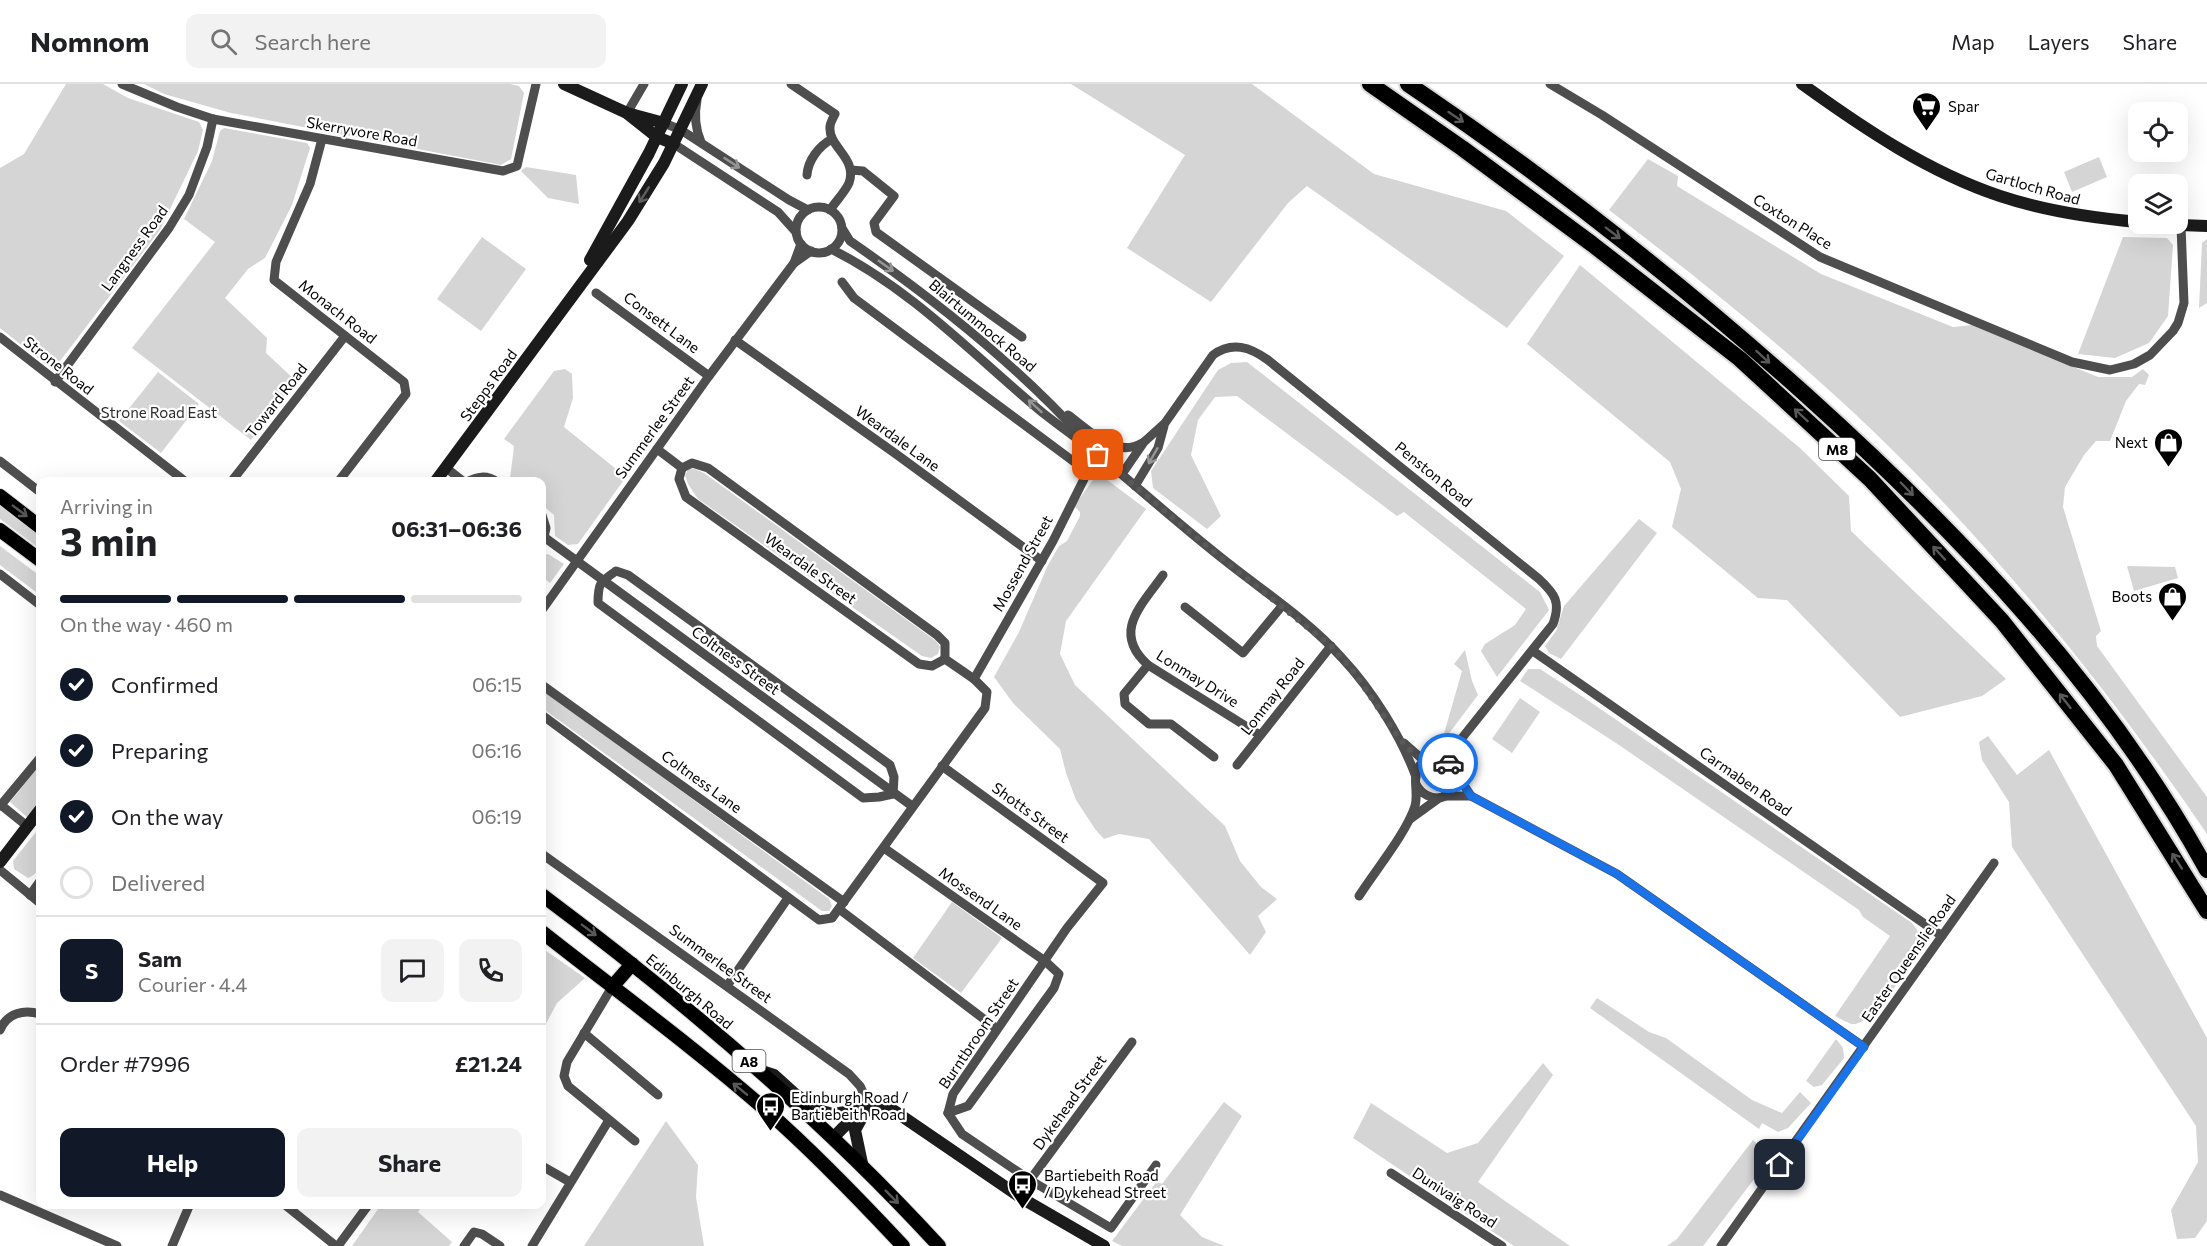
<!DOCTYPE html>
<meta charset="utf-8">
<style>
body{margin:0;font-family:Commissioner,sans-serif;background:#f2f2f2;color:#202124;height:100vh;display:flex;flex-direction:column;font-size:22px;white-space:nowrap}
*{box-sizing:border-box;margin:0}
p{font-size:20px;color:#757577}
.icon{flex:none;width:33px;height:33px;fill:none;stroke:currentColor;stroke-width:2;stroke-linecap:round;stroke-linejoin:round}
.map{position:relative;flex:1;overflow:hidden}
.panel{position:absolute;left:36px;top:393px;width:510px;height:732px;display:flex;flex-direction:column;background:#fff;border-radius:12px;box-shadow:0 6px 24px #0002}
.panel>*{flex:none}
.fabs{position:absolute;left:2128px;top:18px;display:grid;gap:12px}
.fabs a{display:grid;place-items:center;width:60px;height:60px;border-radius:12px;background:#fff;box-shadow:0 6px 24px #0002;font-size:30px}
.pin{position:absolute;display:grid;place-items:center;width:51px;height:51px;color:#fff;margin:-26px;border-radius:12px;box-shadow:0 3px 9px #0006}
.courier{position:absolute;display:grid;place-items:center;width:60px;height:60px;margin:-30px;border:4px solid #1a73e8;border-radius:50%;background:#fff;color:#222;box-shadow:0 2px 8px #0007}
.headline em{font-style:normal;font-weight:700}
.headline div{display:flex;flex-direction:column-reverse}
.headline{display:flex;align-items:center;justify-content:space-between;height:102px;padding:0 24px}
h1{font-size:39px;font-weight:700;line-height:45px}
.bar{display:grid;grid-template-columns:repeat(4,1fr);gap:9px 6px;align-content:center;height:72px;padding:0 24px}
.bar i{height:8px;border-radius:4px;background:#e0e0e0}
.bar .selected{background:#111827}
.bar p{grid-column:span 4}
.line{display:flex;align-items:center;gap:15px;padding:0 24px;border-top:2px solid #e0e0e0}
.line div{flex:1}
.round{display:grid;place-items:center;flex:none;width:63px;height:63px;border-radius:12px;background:#f2f2f2}
ol{padding:0 24px;list-style:none}
li{display:flex;align-items:center;gap:18px;height:66px}
li p{margin-inline-start:auto}
li .icon{padding:6px;border-radius:50%;background:#111827;color:#fff;stroke-width:4}
li:last-child{color:#757577}
li i{width:33px;height:33px;border:3px solid #e0e0e0;border-radius:50%}
.button{display:flex;gap:12px;margin-top:auto;padding:12px 24px}
.button a{flex:1;height:69px;border-radius:12px;background:#111827;color:#fff;font-size:24px;font-weight:700;line-height:69px;text-align:center}
.button a+a{background:#f2f2f2;color:#202124}
header{display:flex;align-items:center;gap:36px;box-sizing:border-box;height:84px;padding:0 30px;background:#fff;border-bottom:2px solid #e0e0e0}
header strong{font-size:28px}
nav{display:flex;gap:33px;margin-inline-start:auto;font-size:21px}
.search{width:420px;height:54px;background:#f2f2f2;display:flex;align-items:center;gap:15px;box-sizing:border-box;padding:0 21px;border-radius:12px;color:#757577;font-size:22px}
.map>svg:first-child{display:block}
</style>
<header>
<strong>Nomnom</strong>
<div class="search"><svg class="icon" aria-label="search" viewBox="0 0 24 24"><circle cx="10" cy="10" r="6"/><path d="M15 15l6 6"/></svg>Search here</div>
<nav><a>Map</a><a>Layers</a><a>Share</a></nav>
</header>
<div class="map">
<svg width="2207" height="1162" viewBox="0 0 2207 1162">
<rect width="100%" height="100%" fill="#fff"/>
<g fill="#d5d5d5">
<polygon points="66,0 103,0 128,14 199,38 203,46 198,67 160,146 57,281 49,283 0,244 0,84 24,70"/>
<polygon points="144,0 510,0 519,2 524,9 511,75 501,81 231,29 164,10"/>
<polygon points="1071,0 1252,0 1374,90 1506,127 1564,172 1507,244 1307,102 1288,119 1211,218 1127,164 1185,71"/>
<polygon points="224,44 307,59 310,64 292,121 265,174 248,185 225,214 267,254 266,269 296,297 251,356 132,264 215,158 184,135 212,77 220,47"/>
<polygon points="2099,73 2107,93 2072,108 2064,88"/>
<path d="M1648 75 1678 92 1677 102 1821 190 1953 243 1972 241 2098 293H2132L2143 285 2149 291 2145 301 2139 300 2126 317 2110 357H2096L2084 371 2065 403 2063 423 2101 547 2096 552 2097 562 2207 713V750C2122 625 2029 507 1924 398 1828 298 1719 210 1609 126Z"/>
<polygon points="526,83 576,91 579,120 548,114 521,87"/>
<polygon points="482,153 526,185 481,247 437,215"/>
<polygon points="2123,153 2167,154 2173,161 2168,232 2149,259 2115,274 2078,270"/>
<polygon points="2207,155 2207,219 2199,224 2202,159"/>
<polygon points="1580,181 1800,364 1849,412 1851,447 2006,595 1982,612 1900,633 1787,516 1758,514 1672,443 1681,405 1670,378 1527,260"/>
<polygon points="1247,278 1540,508 1549,526 1497,593 1481,567 1485,560 1515,541 1526,525 1404,428 1397,432 1237,312 1215,313 1198,336 1191,371 1221,432 1207,445 1153,404 1151,387 1218,286 1231,279"/>
<polygon points="565,285 572,290 573,314 564,343 626,393 578,460 568,461 555,452 554,431 542,421 542,398 513,397 510,395 514,362 504,355 554,287"/>
<polygon points="158,288 199,320 161,369 119,337"/>
<polygon points="689,384 695,385 704,389 936,557 940,563 938,570 931,574 922,572 698,415 688,400 685,391"/>
<polygon points="1098,389 1146,425 1066,537 1060,570 1075,601 1225,742 1240,777 1261,803 1277,815 1258,832 1266,848 1250,871 1149,755 1119,750 1104,755 1095,745 1076,716 1066,689 1060,665 1013,619 994,593 1019,548 1048,481 1059,462 1067,457 1080,432 1080,428 1074,422"/>
<polygon points="0,420 40,450 40,465 0,435"/>
<polygon points="1639,435 1657,449 1561,575 1549,569 1545,562 1556,547 1564,522"/>
<polygon points="0,462 40,492 40,511 0,481"/>
<polygon points="548,470 564,480 550,499 542,493 542,471"/>
<polygon points="2127,482 2175,483 2178,494 2134,507"/>
<polygon points="1465,566 1472,597 1478,611 1441,660 1462,587 1454,580"/>
<path d="M1528 585H1540L1580 611 1912 839 1921 851 1923 862C1911 879 1872 943 1852 940 1847 939 1840 934 1835 932L1890 852 1863 833 1859 826 1616 659 1520 597Z"/>
<polygon points="542,605 829,815 832,822 829,827 822,827 542,624"/>
<polygon points="1520,614 1540,628 1512,669 1492,655"/>
<polygon points="1988,652 2017,691 2049,666 2207,954 2207,1137 2195,1154 2177,1155 2171,1126 2198,1078 2196,1042 2012,763 2009,718 1982,676 1979,658"/>
<polygon points="40,681 40,718 28,734 10,718"/>
<path d="M40 743C41 759 47 788 28 794L14 785 13 777Z"/>
<polygon points="952,818 1002,854 961,909 913,874"/>
<polygon points="542,864 585,894 557,919 542,947"/>
<polygon points="1597,914 1649,948 1666,954 1752,1016 1782,1029 1800,1008 1811,1019 1788,1044 1778,1048 1762,1039 1759,1045 1590,924"/>
<polygon points="1836,955 1843,964 1844,974 1822,1001 1814,1003 1806,997"/>
<polygon points="1543,979 1553,991 1478,1098 1570,1162 1514,1162 1353,1054 1371,1019 1447,1069 1478,1059"/>
<polygon points="1224,1018 1242,1032 1180,1131 1202,1153 1224,1162 1122,1162 1112,1157 1157,1097 1162,1100"/>
<polygon points="666,1037 698,1081 696,1113 704,1162 584,1162"/>
<path d="M1753 1056C1764 1066 1767 1072 1761 1086L1703 1162H1667L1677 1155Z"/>
<polygon points="381,1121 422,1121 418,1128 452,1158 449,1162 352,1162"/>
</g>
<g fill="none" stroke-linecap="round" stroke-linejoin="round">
<defs>
<g id="primary">
<polyline points="0,412 40,443"/>
<polyline points="0,446 40,476"/>
<path d="M542 811C684 917 819 1031 939 1162"/>
<path d="M542 848C617 907 695 964 767 1027 815 1069 859 1115 903 1162"/>
<polyline points="612,903 632,880"/>
</g>
<g id="highway">
<polyline points="1370,0 1462,64 1592,160 1740,275 1870,395 2002,537 2116,681 2207,827"/>
<path d="M1408 0C1548 94 1680 198 1806 311 1959 449 2107 603 2207 786"/>
</g>
</defs>
<use href="#primary" stroke="#dbdbdb" stroke-width="16"/>
<use href="#highway" stroke="#dbdbdb" stroke-width="20"/>
<g stroke="#4e4e4e" stroke-width="9">
<polyline points="122,0 177,23 213,35 503,87 517,82 536,0"/>
<path d="M791 0 835 30C833 34 830 39 830 43 828 63 858 74 849 99 845 108 836 117 830 126"/>
<polyline points="1550,0 1602,31 1820,173 2072,278 2110,286 2134,280 2150,271 2173,247 2178,239 2184,219 2181,142"/>
<path d="M697 16C694 31 695 44 701 58"/>
<polyline points="627,29 644,0"/>
<polyline points="664,39 681,46 789,116 808,126"/>
<polyline points="322,55 310,100 276,178 274,196 404,298 406,310 338,398"/>
<polyline points="674,60 778,128 796,148"/>
<polyline points="851,86 863,87 894,112 874,139 876,148 1022,253"/>
<path d="M807 91C808 76 819 62 832 55"/>
<circle cx="819" cy="146" r="23"/>
<path d="M842 144 850 157C934 215 1015 279 1083 354"/>
<polyline points="801,160 794,179 811,167"/>
<path d="M831 165C912 205 974 272 1043 329 1062 344 1082 358 1101 373 1142 407 1181 442 1223 475 1263 507 1308 536 1342 574 1372 606 1401 652 1416 693"/>
<polyline points="596,209 709,292"/>
<polyline points="0,253 186,398"/>
<polyline points="735,256 896,370 1042,477"/>
<polyline points="55,298 169,144 189,111 207,63 213,35"/>
<path d="M1068 331C1089 346 1115 375 1142 359"/>
<polyline points="657,365 682,384 692,379 708,384 937,551 945,559 945,575 974,595"/>
<polyline points="0,377 40,408"/>
<polyline points="445,383 464,398"/>
<polyline points="682,384 679,395 686,413 919,580 932,582 945,575"/>
<path d="M1122 390 1144 358 1165 339 1213 271C1232 257 1250 263 1268 276L1539 495C1555 510 1561 518 1553 540L1462 654 1444 669 1431 675"/>
<polyline points="231,398 345,252"/>
<path d="M466 398C477 393 486 390 497 398"/>
<polyline points="1135,402 1158,364 1164,342"/>
<polyline points="542,431 546,444 544,453"/>
<polyline points="544,453 912,722"/>
<path d="M616 487 628 491 890 681 894 693 893 710 879 713 863 714 598 519C598 499 600 498 616 487Z"/>
<polyline points="0,490 40,521"/>
<path d="M1163 491C1142 521 1111 548 1148 581L1260 651"/>
<polyline points="1185,523 1243,569 1282,522"/>
<polyline points="542,526 709,292 794,179"/>
<polyline points="1533,567 1942,852"/>
<polyline points="1148,581 1124,610 1125,620 1149,640 1171,640 1214,673"/>
<polyline points="542,601 844,818"/>
<polyline points="542,631 819,836 832,834 985,624 987,608 974,595 1053,457 1084,395 1081,383 854,214 842,198"/>
<polyline points="1404,659 1421,674 1429,675"/>
<polyline points="1237,681 1331,562"/>
<polyline points="942,682 1103,799 1067,844 953,1010 948,1029"/>
<polyline points="1453,683 1461,657"/>
<polyline points="1454,686 1471,712 1617,790 1864,963"/>
<polyline points="1444,712 1471,712"/>
<polyline points="1,721 27,742"/>
<polyline points="0,722 40,674"/>
<polyline points="1410,735 1439,714"/>
<polyline points="884,764 1045,877 1059,890 1054,904 968,1022 948,1029"/>
<polyline points="542,770 849,990 860,1002 870,1023"/>
<polyline points="0,786 40,819"/>
<polyline points="30,811 40,797"/>
<path d="M1359 812C1375 787 1407 748 1415 722 1419 709 1411 692 1420 681 1431 669 1454 675 1456 691 1459 717 1427 722 1416 700"/>
<polyline points="839,825 997,945"/>
<polyline points="727,902 788,814"/>
<polyline points="612,903 567,978 564,992 568,1002 635,1057"/>
<path d="M0 946C7 929 24 925 40 930"/>
<polyline points="584,949 658,1011"/>
<polyline points="948,1029 962,1050 1030,1096 1111,1144 1156,1081"/>
<polyline points="542,1082 570,1098"/>
<polyline points="1391,1089 1502,1162"/>
<polyline points="1030,1096 1132,958"/>
<polyline points="0,1111 117,1162"/>
<polyline points="284,1120 336,1162"/>
<polyline points="172,1162 190,1120"/>
<polyline points="338,1162 369,1120"/>
<polyline points="464,1162 474,1148 482,1150 500,1162"/>
<polyline points="532,1162 609,1036"/>
<polyline points="1721,1162 1994,779"/>
</g>
<g stroke="#1b1b1b" stroke-width="12">
<polyline points="564,0 627,29 664,39"/>
<path d="M1802 0C1863 44 1928 88 2000 112 2045 127 2092 134 2139 138"/>
<polyline points="628,30 657,53 674,60"/>
<polyline points="2153,140 2207,142"/>
<polyline points="590,176 649,69 682,0"/>
<polyline points="435,398 628,137 664,79 702,0"/>
<polyline points="0,778 40,726"/>
<polyline points="759,986 774,991 795,1010 818,1026 833,1030 865,1025"/>
<path d="M833 1054C849 1037 866 1018 890 1024L1023 1115 1104 1162"/>
<polyline points="863,1084 855,1046 865,1028"/>
</g>
<use href="#primary" stroke="#000" stroke-width="14"/>
<use href="#highway" stroke="#000" stroke-width="16"/>
</g>
<defs><path id="oneway-shaft" d="M-6 0H5M1.5-3L5.5 0L1.5 3" fill="none" stroke-width="1.6" stroke-linecap="round" stroke-linejoin="round" transform="scale(1.5)"/></defs>
<g stroke="#595959">
<use href="#oneway-shaft" transform="translate(1456 33) rotate(34)"/>
<use href="#oneway-shaft" transform="translate(1613 149) rotate(37)"/>
<use href="#oneway-shaft" transform="translate(1763 273) rotate(42)"/>
<use href="#oneway-shaft" transform="translate(1801 331) rotate(-137)"/>
<use href="#oneway-shaft" transform="translate(1907 405) rotate(46)"/>
<use href="#oneway-shaft" transform="translate(20 427) rotate(37)"/>
<use href="#oneway-shaft" transform="translate(1939 469) rotate(-133)"/>
<use href="#oneway-shaft" transform="translate(2065 617) rotate(-128)"/>
<use href="#oneway-shaft" transform="translate(2177 777) rotate(-123)"/>
<use href="#oneway-shaft" transform="translate(589 846) rotate(37)"/>
<use href="#oneway-shaft" transform="translate(740 1005) rotate(-141)"/>
<use href="#oneway-shaft" transform="translate(892 1113) rotate(45)"/>
</g>
<g stroke="#959595">
<use href="#oneway-shaft" transform="translate(732 79) rotate(33)"/>
<use href="#oneway-shaft" transform="translate(886 182) rotate(35)"/>
<use href="#oneway-shaft" transform="translate(1035 322) rotate(-138)"/>
<use href="#oneway-shaft" transform="translate(1153 372) rotate(120)"/>
</g>
<use stroke="#5f5f5f" href="#oneway-shaft" transform="translate(644 111) rotate(122)"/>
<g fill="none" stroke-linecap="round" stroke-linejoin="round">
<polyline stroke="#595959" stroke-width="6" stroke-dasharray="0 10.8" points="1098,371 1210,465 1331,562 1354,588 1398,653 1409,665 1421,674 1437,674 1448,679"/>
<polyline stroke="#1a73e8" stroke-width="8" points="1448,679 1471,712 1617,790 1864,963 1780,1081"/>
</g>
<defs>
<symbol id="supermarket-pin" viewBox="-11 -11 22 30"><path d="M0 17L-7.5 6A9.5 9.5 0 1 1 7.5 6Z" fill="#000" stroke="#fff"/><path d="M-6-5.5h2.5l.6 2H6L4.5 2H-2.5L-4.4-4H-6ZM-1.5 3.2a1.3 1.3 0 1 0 .1 0ZM3 3.2a1.3 1.3 0 1 0 .1 0Z" fill="#fff"/></symbol>
<symbol id="shop-pin" viewBox="-11 -11 22 30"><path d="M0 17L-7.5 6A9.5 9.5 0 1 1 7.5 6Z" fill="#000" stroke="#fff"/><path d="M-5-2.5h2.3a2.7 3.5 0 0 1 5.4 0H5L5.5 6h-11ZM-1.5-2.5h3a1.5 2.3 0 0 0-3 0Z" fill="#fff"/></symbol>
<symbol id="bus-pin" viewBox="-11 -11 22 30"><path d="M0 17L-7.5 6A9.5 9.5 0 1 1 7.5 6Z" fill="#000" stroke="#fff"/><path d="M-5-6H5V4H4V6H2V4H-2V6H-4V4H-5ZM-3.5-4V0h7V-4ZM-3.5 1.2v1.5H-2V1.2ZM2 1.2v1.5H3.5V1.2Z" fill="#fff"/></symbol>
</defs>
<g fill-rule="evenodd">
<use href="#supermarket-pin" x="1910" y="6" width="33" height="45"/>
<use href="#shop-pin" x="2152" y="342" width="33" height="45"/>
<use href="#shop-pin" x="2156" y="496" width="33" height="45"/>
<use href="#bus-pin" x="754" y="1006" width="33" height="45"/>
<use href="#bus-pin" x="1006" y="1084" width="33" height="45"/>
</g>
<g text-anchor="middle" dominant-baseline="central" stroke-width="4.5" stroke-linejoin="round" paint-order="stroke">
<g fill="#fff" stroke="#4c4c4c" stroke-width="1.5">
<rect x="1819" y="354" width="36" height="22" rx="4.5"/>
<rect x="732.5" y="966" width="33" height="22" rx="4.5"/>
</g>
<g font-size="14" font-weight="bold" fill="#000">
<text x="1837" y="365">M8</text>
<text x="749" y="977">A8</text>
</g>
<g font-size="15" fill="#000" stroke="#fff" text-anchor="start">
<text x="1948" y="22">Spar</text>
<text x="2148" y="358" text-anchor="end">Next</text>
<text x="2152" y="512" text-anchor="end">Boots</text>
<text x="791" y="1013">Edinburgh Road /<tspan x="791" dy="17">Bartiebeith Road</tspan></text>
<text x="1044" y="1091">Bartiebeith Road<tspan x="1044" dy="17">/ Dykehead Street</tspan></text>
</g>
<g font-size="15" fill="#000" stroke="#fff">
<text transform="translate(362 47) rotate(10)">Skerryvore Road</text>
<text transform="translate(2033 102) rotate(16)">Gartloch Road</text>
<text transform="translate(1793 137) rotate(32)">Coxton Place</text>
<text transform="translate(134 164) rotate(-54)">Langness Road</text>
<text transform="translate(338 227) rotate(38)">Monach Road</text>
<text transform="translate(662 238) rotate(37)">Consett Lane</text>
<text transform="translate(983 241) rotate(40)">Blairtummock Road</text>
<text transform="translate(59 281) rotate(38)">Strone Road</text>
<text transform="translate(488 301) rotate(-54)">Stepps Road</text>
<text transform="translate(276 316) rotate(-52)">Toward Road</text>
<text transform="translate(654 343) rotate(-54)">Summerlee Street</text>
<text transform="translate(898 354) rotate(36)">Weardale Lane</text>
<text transform="translate(1434 390) rotate(39)">Penston Road</text>
<text transform="translate(1022 479) rotate(-61)">Mossend Street</text>
<text transform="translate(811 484) rotate(36)">Weardale Street</text>
<text transform="translate(736 576) rotate(36)">Coltness Street</text>
<text transform="translate(1198 594) rotate(32)">Lonmay Drive</text>
<text transform="translate(1272 612) rotate(-52)">Lonmay Road</text>
<text transform="translate(702 697) rotate(36)">Coltness Lane</text>
<text transform="translate(1746 697) rotate(35)">Carmaben Road</text>
<text transform="translate(1031 728) rotate(36)">Shotts Street</text>
<text transform="translate(981 814) rotate(35)">Mossend Lane</text>
<text transform="translate(1908 874) rotate(-55)">Easter Queenslie Road</text>
<text transform="translate(721 879) rotate(36)">Summerlee Street</text>
<text transform="translate(690 907) rotate(40)">Edinburgh Road</text>
<text transform="translate(978 949) rotate(-56)">Burntbroom Street</text>
<text transform="translate(1069 1018) rotate(-54)">Dykehead Street</text>
<text transform="translate(1455 1113) rotate(33)">Dunivaig Road</text>
</g>
<g font-size="15" fill="#2c2c2c" stroke="#fff">
<text x="159" y="328">Strone Road East</text>
</g>
</g>
</svg>
<div class="fabs">
<a><svg class="icon" aria-label="locate" viewBox="0 0 24 24"><circle cx="12" cy="12" r="6"/><path d="M12 2v4M12 18v4M2 12h4M18 12h4"/></svg></a>
<a><svg class="icon" aria-label="layers" viewBox="0 0 24 24"><path d="M12 4l9 5-9 5-9-5zM3 14l9 5 9-5"/></svg></a>
</div>
<div class="pin" style="left:1098px;top:371px;background:#ea580c"><svg class="icon" aria-label="bag" viewBox="0 0 24 24"><path d="M5 8h14l-1 12H6zM9 8a3 3 0 0 1 6 0"/></svg></div>
<div class="pin" style="left:1780px;top:1081px;background:#1f2937"><svg class="icon" aria-label="home" viewBox="0 0 24 24"><path d="M3 11l9-7 9 7M6 9v11h12V9"/></svg></div>
<div class="courier" style="left:1448px;top:679px"><svg class="icon" aria-label="car" viewBox="0 0 24 24"><path d="M5 17H2v-5l4-1 3-4h7l3 4 3 1v5h-3M9 17h6M6 11h13"/><circle cx="7" cy="17" r="2"/><circle cx="17" cy="17" r="2"/></svg></div>
<section class="panel">
<div class="headline"><div><h1>3 min</h1><p>Arriving in</p></div><em>06:31–06:36</em></div>
<div class="bar"><i class="selected"></i><i class="selected"></i><i class="selected"></i><i></i><p>On the way · 460 m</p></div>
<ol>
<li><svg class="icon" aria-label="check" viewBox="0 0 24 24"><path d="M5 12l5 5 9-10"/></svg>Confirmed<p>06:15</p></li>
<li><svg class="icon" aria-label="check" viewBox="0 0 24 24"><path d="M5 12l5 5 9-10"/></svg>Preparing<p>06:16</p></li>
<li><svg class="icon" aria-label="check" viewBox="0 0 24 24"><path d="M5 12l5 5 9-10"/></svg>On the way<p>06:19</p></li>
<li><i></i>Delivered</li>
</ol>
<div class="line" style="height:108px"><b class="round" style="background:#111827;color:#fff">S</b><div><b>Sam</b><p>Courier · 4.4</p></div><a class="round"><svg class="icon" aria-label="chat" viewBox="0 0 24 24"><path d="M4 5h16v11H9l-5 4z"/></svg></a><a class="round"><svg class="icon" aria-label="phone" viewBox="0 0 24 24"><path d="M5 4h4l2 5-3 2q2 4 5 5l2-3 5 2v4C11 20 4 13 5 4z"/></svg></a></div>
<div class="line" style="height:78px"><div>Order #7996</div><b>£21.24</b></div>
<div class="button"><a>Help</a><a>Share</a></div>
</section>
</div>
